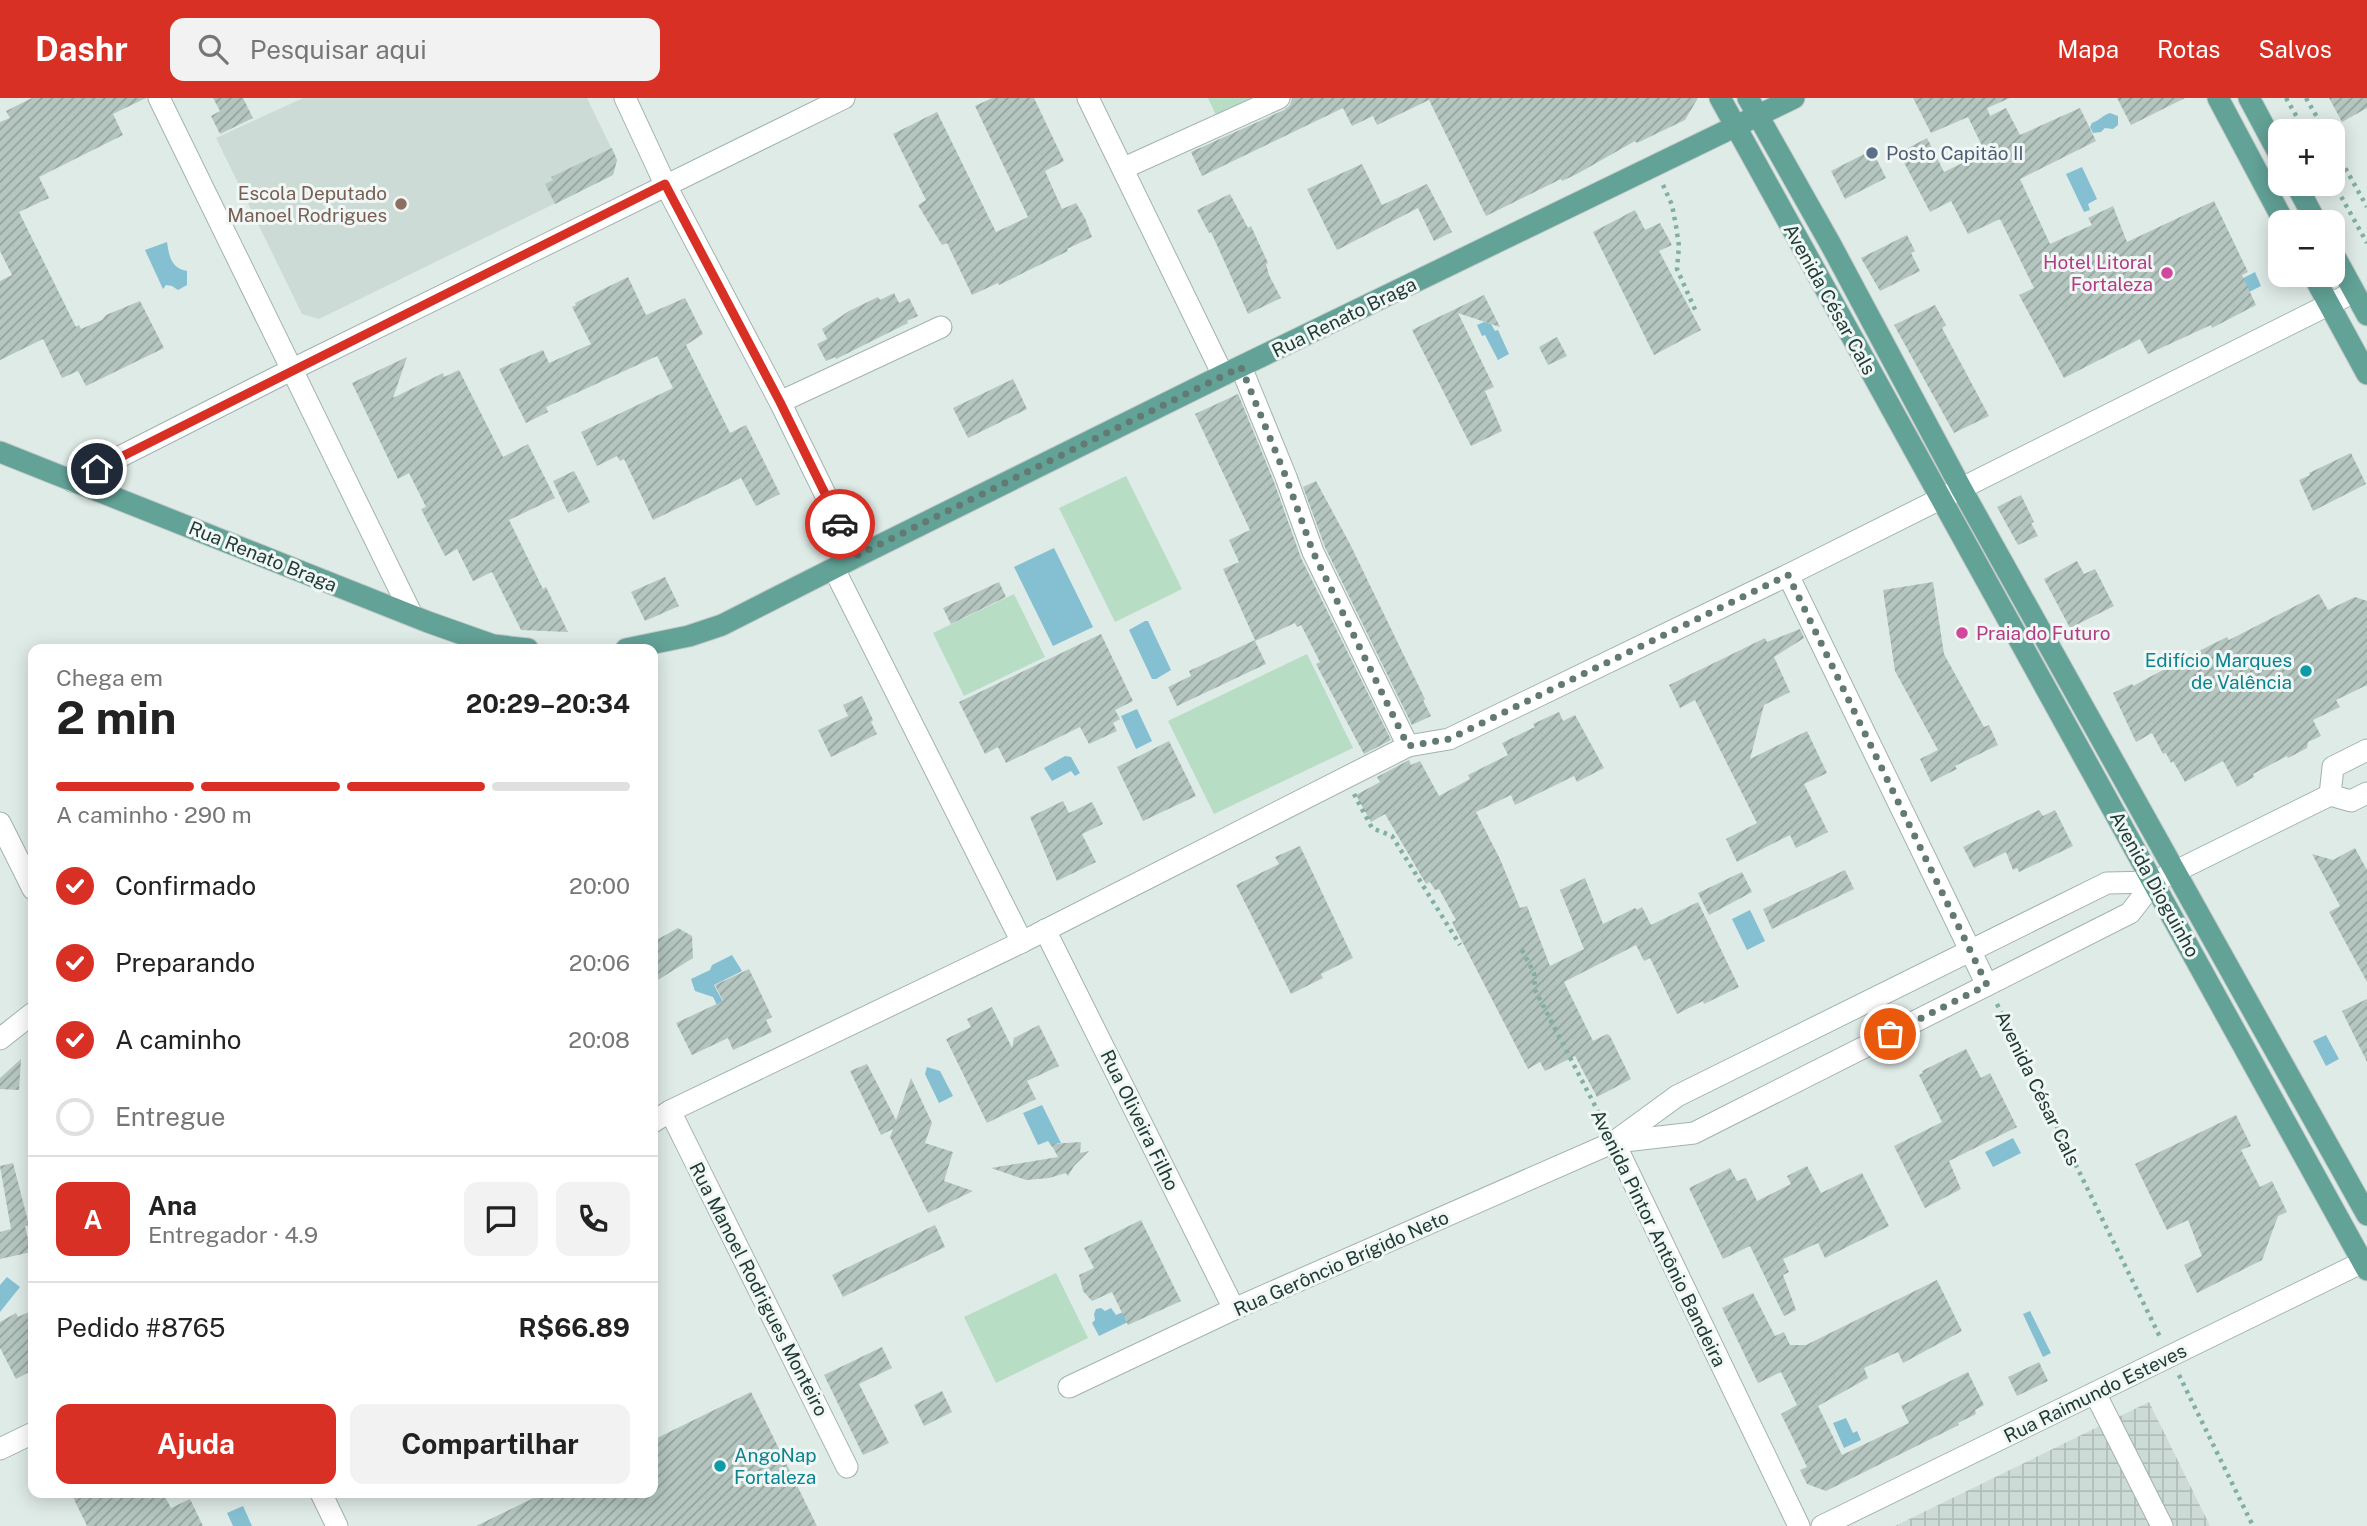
<!DOCTYPE html>
<html lang="pt">
<meta charset="utf-8">
<style>
body{margin:0;font-family:"Public Sans",sans-serif;background:#f2f2f2;color:#222;height:100vh;display:flex;flex-direction:column;font-size:26px;white-space:nowrap}
*{box-sizing:border-box;margin:0}
p{font-size:23px;color:#767676}
.icon{flex:none;width:38px;height:38px;fill:none;stroke:currentColor;stroke-width:2;stroke-linecap:round;stroke-linejoin:round}
.map{position:relative;flex:1;overflow:hidden}
.drawer{position:absolute;left:28px;top:546px;width:630px;height:854px;display:flex;flex-direction:column;background:#fff;border-radius:14px;box-shadow:0 4px 18px #0003}
.drawer>*{flex:none}
.buttons{position:absolute;left:2268px;top:21px;display:grid;gap:14px}
.buttons a{display:grid;place-items:center;width:77px;height:77px;border-radius:14px;background:#fff;box-shadow:0 4px 18px #0003;font-size:35px}
.pin{position:absolute;display:grid;place-items:center;width:60px;height:60px;color:#fff;margin:-30px;border:4px solid #fff;border-radius:50%;box-shadow:0 2px 7px #0007}
.courier{position:absolute;display:grid;place-items:center;width:70px;height:70px;margin:-35px;border:5px solid #d93025;border-radius:50%;background:#fff;color:#222;box-shadow:0 2px 9px #0007}
.overview em{font-style:normal;font-weight:700}
.overview div{display:flex;flex-direction:column-reverse}
.overview{display:flex;align-items:center;justify-content:space-between;height:119px;padding:0 28px}
h1{font-size:46px;font-weight:700;line-height:52px}
.bar{display:grid;grid-template-columns:repeat(4,1fr);gap:10px 7px;align-content:center;height:84px;padding:0 28px}
.bar i{height:9px;border-radius:5px;background:#e0e0e0}
.bar .selected{background:#d93025}
.bar p{grid-column:span 4}
.line{display:flex;align-items:center;gap:18px;padding:0 28px;border-top:2px solid #e0e0e0}
.line div{flex:1}
.round{display:grid;place-items:center;flex:none;width:74px;height:74px;border-radius:14px;background:#f2f2f2}
ol{padding:0 28px;list-style:none}
li{display:flex;align-items:center;gap:21px;height:77px}
li p{margin-inline-start:auto}
li .icon{padding:7px;border-radius:50%;background:#d93025;color:#fff;stroke-width:4}
li:last-child{color:#767676}
li i{width:38px;height:38px;border:4px solid #e0e0e0;border-radius:50%}
.primary-button{display:flex;gap:14px;margin-top:auto;padding:14px 28px}
.primary-button a{flex:1;height:80px;border-radius:14px;background:#d93025;color:#fff;font-size:28px;font-weight:700;line-height:80px;text-align:center}
.primary-button a+a{background:#f2f2f2;color:#222}
header{display:flex;align-items:center;gap:42px;box-sizing:border-box;height:98px;padding:0 35px;background:#d93025;color:#fff}
header strong{font-size:33px}
nav{display:flex;gap:38px;margin-inline-start:auto;font-size:24px}
.search{width:490px;height:63px;background:#f2f2f2;display:flex;align-items:center;gap:18px;box-sizing:border-box;padding:0 24px;border-radius:14px;color:#767676;font-size:26px}
.map>svg:first-child{display:block}
</style>
<header>
<strong>Dashr</strong>
<div class="search"><svg class="icon" aria-label="search" viewBox="0 0 24 24"><circle cx="10" cy="10" r="6"/><path d="M15 15l6 6"/></svg>Pesquisar aqui</div>
<nav><a>Mapa</a><a>Rotas</a><a>Salvos</a></nav>
</header>
<div class="map">
<svg width="2367" height="1428" viewBox="0 0 2367 1428">
<defs>
<pattern id="industrial-grid" width="8" height="8" patternUnits="userSpaceOnUse" patternTransform="scale(1.75)"><rect width="8" height="8" fill="#cddbd6"/><path d="M0 4h8M4 0v8" fill="none" stroke="#b0bdb8"/></pattern>
<pattern id="building-hatch" width="6" height="6" patternUnits="userSpaceOnUse" patternTransform="scale(1.75)"><rect width="6" height="6" fill="#b5c6c0"/><path d="M-1 1l2-2M0 6l6-6M5 7l2-2" fill="none" stroke="#93a29d"/></pattern>
</defs>
<rect width="100%" height="100%" fill="#dfebe7"/>
<polygon fill="#cddbd6" points="303,0 587,0 617,62 613,77 319,221 302,216 216,40"/>
<polygon fill="url(#industrial-grid)" points="2149,1304 2210,1428 1895,1428"/>
<g fill="#b7ddc5">
<polygon points="1208,0 1251,0 1216,17"/>
<polygon points="1126,378 1182,491 1115,524 1059,410"/>
<polygon points="1014,496 1045,559 964,598 933,535"/>
<polygon points="1307,556 1353,650 1214,716 1168,623"/>
<polygon points="1056,1175 1088,1240 996,1285 964,1219"/>
</g>
<g fill="#85bfd2">
<path d="M2110 15 2118 18V27L2113 31 2105 30 2101 34 2093 35 2090 29 2092 25C2100 22 2103 17 2110 15Z"/>
<polygon points="2082,69 2097,101 2088,106 2090,112 2084,114 2066,76"/>
<path d="M167 144C169 158 171 170 187 173V187L178 192 172 188 166 187 163 191 145 152Z"/>
<polygon points="2255,174 2261,188 2239,199 2232,186"/>
<polygon points="1484,224 1491,226 1495,233 1498,232 1509,256 1498,262 1485,237 1482,238 1477,227"/>
<polygon points="1054,450 1093,529 1053,548 1014,469"/>
<polygon points="1145,523 1148,523 1171,572 1156,581 1152,581 1129,532"/>
<polygon points="1137,611 1152,643 1136,651 1121,618"/>
<polygon points="1065,658 1071,659 1080,675 1075,678 1071,673 1052,683 1044,670"/>
<polygon points="1750,812 1765,843 1747,852 1732,821"/>
<polygon points="732,857 742,873 714,887 724,906 718,909 713,899 695,893 691,881 710,872 712,867"/>
<polygon points="2326,937 2339,961 2326,968 2313,943"/>
<polygon points="927,969 940,973 953,998 939,1005 925,976"/>
<polygon points="1042,1007 1061,1045 1058,1045 1052,1049 1048,1043 1038,1047 1023,1015"/>
<polygon points="2013,1040 2021,1055 1993,1069 1985,1054"/>
<polygon points="7,1179 20,1189 0,1214 0,1187"/>
<polygon points="1101,1210 1105,1213 1111,1210 1116,1217 1123,1214 1128,1224 1099,1238 1092,1225 1095,1222 1094,1216 1096,1211"/>
<polygon points="2030,1213 2051,1255 2043,1259 2023,1216"/>
<polygon points="1846,1320 1853,1335 1857,1333 1861,1342 1844,1350 1833,1325"/>
<polygon points="243,1408 252,1428 233,1428 227,1415"/>
</g>
<g fill="url(#building-hatch)">
<polygon points="32,0 146,0 113,16 123,37 39,79 49,100 19,114 76,229 79,227 81,231 102,222 106,217 140,203 164,250 86,288 78,273 62,280 43,241 0,262 0,183 12,177 0,153 0,24 10,20 6,13"/>
<polygon points="213,0 243,0 253,20 220,36 211,18 220,13"/>
<polygon points="992,0 1034,0 1064,63 1045,73 1062,111 1076,105 1085,120 1092,139 1067,151 1068,153 999,187 998,185 972,197 947,145 942,147 918,107 926,102 893,36 937,14 996,134 1028,119 975,8"/>
<polygon points="1292,0 1698,0 1685,22 1637,45 1635,43 1577,76 1562,83 1561,81 1486,118 1429,2 1377,27 1373,18 1352,28 1343,10 1202,78 1191,54 1284,12 1290,7"/>
<polygon points="1913,0 2010,0 1987,10 1990,18 2006,10 2020,37 2080,10 2096,43 2020,81 2050,146 2092,127 2088,120 2113,108 2127,144 2214,103 2248,174 2242,177 2256,207 2212,230 2211,227 2148,256 2140,241 2064,280 2019,197 2034,190 2000,121 1968,136 1951,103 1930,114 1899,55 1927,40 1944,74 1985,54 1968,19 1931,35"/>
<polygon points="2117,0 2185,0 2131,27"/>
<polygon points="2329,0 2367,0 2367,10 2342,24"/>
<polygon points="612,50 617,62 613,77 555,106 545,86 553,82 551,79"/>
<polygon points="1872,52 1886,80 1845,101 1831,73"/>
<polygon points="1362,66 1382,107 1427,86 1452,134 1434,143 1418,110 1337,152 1307,91"/>
<polygon points="1230,96 1248,130 1251,128 1268,165 1266,166 1269,177 1281,200 1248,216 1211,134 1209,135 1197,112"/>
<polygon points="1635,112 1645,132 1660,125 1672,147 1659,153 1701,232 1654,257 1593,134"/>
<polygon points="1907,137 1915,153 1911,155 1920,173 1880,193 1861,160"/>
<polygon points="628,179 646,217 685,200 703,236 686,247 730,335 746,327 780,396 756,408 741,380 653,422 624,361 620,363 617,358 597,368 581,334 673,290 657,258 546,309 548,314 526,325 499,271 543,252 549,265 591,246 572,209 576,207 575,205"/>
<polygon points="894,195 899,205 909,200 918,218 907,223 908,225 836,261 835,259 826,263 817,246 827,241 822,231 849,213 878,199 880,202"/>
<polygon points="1484,197 1500,229 1458,215 1494,289 1485,293 1502,333 1471,348 1412,232"/>
<polygon points="1935,207 1946,227 1942,230 1989,318 1954,335 1894,227"/>
<polygon points="1557,239 1567,258 1548,267 1539,249"/>
<polygon points="407,259 393,300 443,275 444,279 459,272 503,359 528,346 555,400 509,422 543,491 546,489 568,534 521,532 492,474 473,483 457,451 445,458 421,411 426,409 409,375 398,381 352,285"/>
<polygon points="1013,281 1027,311 968,340 953,310"/>
<polygon points="1238,296 1274,384 1301,460 1391,642 1364,656 1316,566 1320,564 1301,527 1297,529 1295,525 1255,543 1266,566 1177,608 1168,589 1191,578 1189,573 1255,542 1223,471 1239,464 1229,442 1250,432 1195,316"/>
<polygon points="2351,355 2366,386 2313,413 2299,382 2310,377 2309,375"/>
<polygon points="574,373 590,404 568,415 553,383"/>
<polygon points="1316,383 1350,446 1425,601 1423,602 1431,618 1412,627 1325,449 1303,389"/>
<polygon points="2021,397 2034,424 2031,425 2038,438 2018,447 1997,409"/>
<polygon points="2077,463 2084,476 2095,471 2114,508 2070,530 2044,481"/>
<polygon points="665,479 679,508 645,523 631,494"/>
<polygon points="999,484 1006,499 951,526 943,510"/>
<polygon points="1933,484 1944,556 1984,629 1989,627 1998,647 1955,668 1957,671 1931,684 1920,661 1938,652 1895,573 1883,492"/>
<polygon points="2319,496 2328,512 2355,499 2367,503 2367,587 2336,602 2340,609 2313,622 2321,638 2308,644 2307,650 2288,660 2287,658 2253,676 2254,679 2237,689 2223,663 2185,684 2173,663 2171,665 2166,655 2163,656 2152,635 2136,644 2113,595 2132,586 2133,588 2189,558 2227,539 2229,542"/>
<polygon points="1800,531 1804,540 1774,559 1790,594 1764,607 1750,661 1807,633 1827,675 1804,686 1828,734 1796,750 1790,737 1737,764 1726,741 1757,725 1695,602 1680,610 1669,587 1765,540 1767,544"/>
<polygon points="1101,536 1133,603 1115,612 1120,621 1113,625 1117,633 1089,646 1080,629 1006,665 998,649 985,656 959,604"/>
<polygon points="862,598 873,622 871,624 877,636 831,659 818,632 848,618 843,607"/>
<polygon points="1559,614 1563,623 1575,617 1604,670 1577,684 1574,678 1515,707 1511,697 1476,714 1500,761 1520,810 1527,808 1550,868 1584,851 1560,792 1585,780 1603,826 1635,810 1637,812 1642,809 1651,827 1698,804 1739,889 1704,906 1703,903 1677,916 1650,860 1644,863 1636,847 1564,884 1593,943 1607,936 1610,938 1631,981 1597,999 1575,958 1545,973 1540,964 1528,971 1452,824 1456,822 1439,791 1435,792 1430,784 1426,786 1385,716 1371,724 1356,697 1380,684 1377,679 1409,662 1411,667 1420,663 1439,698 1470,681 1468,677 1508,657 1502,645 1535,629 1533,626"/>
<polygon points="1169,643 1196,698 1143,723 1117,669"/>
<polygon points="1063,703 1069,715 1092,704 1103,726 1082,736 1096,764 1057,783 1030,719"/>
<polygon points="2039,712 2043,718 2055,712 2073,748 2019,774 2017,770 2013,772 2006,754 1974,770 1963,749"/>
<polygon points="1300,748 1353,860 1321,876 1323,880 1291,896 1236,787 1279,766 1275,759"/>
<polygon points="2355,750 2367,772 2367,884 2329,814 2340,808 2312,756 2333,762"/>
<polygon points="1845,772 1854,791 1772,831 1763,811"/>
<polygon points="1742,774 1752,794 1709,817 1698,795"/>
<polygon points="678,830 692,838 693,860 653,885 653,844"/>
<polygon points="749,871 772,919 766,922 772,934 733,952 728,940 692,957 676,925 723,903 715,887"/>
<polygon points="2367,901 2367,964 2342,913"/>
<polygon points="992,909 1012,950 1014,940 1039,927 1059,968 1027,983 1036,1001 987,1025 946,941 971,929 967,921"/>
<polygon points="1966,951 1981,980 1990,975 2017,1029 1949,1063 1961,1091 1925,1110 1894,1048 1942,1024 1919,977 1923,975 1922,973"/>
<polygon points="21,961 19,992 0,991 0,980"/>
<polygon points="867,966 896,1022 911,980 932,1025 925,1045 953,1054 944,1083 973,1093 928,1115 890,1039 893,1031 881,1037 850,973"/>
<polygon points="2236,1017 2251,1048 2241,1052 2260,1089 2272,1083 2287,1114 2278,1118 2262,1162 2197,1195 2184,1167 2202,1158 2188,1122 2167,1132 2135,1066"/>
<polygon points="1081,1044 1080,1055 1089,1053 1074,1068 1068,1078 1066,1075 1049,1080 1026,1082 991,1070 1058,1059 1051,1046"/>
<polygon points="13,1065 29,1127 25,1128 31,1154 0,1161 0,1134 11,1131 0,1068"/>
<polygon points="1807,1068 1821,1095 1862,1075 1889,1128 1825,1160 1818,1145 1783,1161 1789,1174 1783,1177 1796,1212 1784,1218 1750,1148 1723,1161 1689,1090 1730,1070 1737,1083 1746,1080 1757,1103 1791,1086 1787,1078"/>
<polygon points="1141,1122 1181,1203 1128,1227 1112,1194 1092,1203 1083,1193 1079,1177 1094,1170 1084,1150"/>
<polygon points="935,1127 945,1149 843,1199 832,1177"/>
<polygon points="1937,1182 1962,1233 1903,1265 1898,1254 1864,1270 1868,1280 1818,1308 1842,1357 1909,1325 1901,1308 1968,1274 1984,1307 1975,1312 1976,1316 1958,1325 1959,1327 1826,1393 1807,1386 1800,1372 1807,1369 1781,1316 1797,1307 1781,1274 1758,1285 1722,1210 1753,1195 1775,1238 1784,1234 1790,1247 1806,1247"/>
<polygon points="33,1212 33,1272 16,1281 0,1250 0,1224 16,1215 18,1219"/>
<polygon points="882,1249 892,1270 859,1286 889,1345 863,1357 824,1277"/>
<polygon points="2039,1264 2048,1283 2017,1298 2008,1279"/>
<polygon points="942,1293 952,1314 924,1328 914,1307"/>
<polygon points="751,1294 817,1428 476,1428 544,1395 653,1395 653,1342"/>
<polygon points="71,1395 163,1395 171,1410 190,1401 203,1428 87,1428"/>
</g>
<g fill="none" stroke-linecap="round" stroke-linejoin="round">
<defs>
<g id="minor">
<polyline points="159,0 412,517"/>
<polyline points="625,0 665,86 780,304 856,459"/>
<polyline points="1088,0 1223,277"/>
<polyline points="1124,70 1279,0"/>
<polyline points="1241,269 1286,379 1313,454 1408,648"/>
<polyline points="780,304 941,229"/>
<polyline points="72,383 293,271 844,0"/>
<polyline points="834,471 1022,844"/>
<polyline points="1788,477 1987,887"/>
<polyline points="2330,697 2333,669 2367,652"/>
<polyline points="0,725 33,791"/>
<polyline points="1045,832 1234,1211"/>
<polyline points="0,941 33,915"/>
<polyline points="670,1013 847,1369"/>
<polyline points="653,1024 670,1013 1022,844 1408,648 1449,641 1788,477 2354,194"/>
<polyline points="1614,1044 1799,1428"/>
<polyline points="1616,1044 1694,1035 2130,815 2154,784"/>
<polyline points="1069,1289 1234,1211 1614,1044 1677,998 2107,785 2154,784 2330,697 2351,703 2367,695"/>
<polyline points="2095,1295 2162,1428"/>
<polyline points="0,1351 33,1335"/>
<polyline points="321,1395 337,1428"/>
<polyline points="1822,1428 2367,1162"/>
</g>
<g id="major">
<polyline points="1720,0 2367,1172"/>
<polyline points="1748,0 1831,147 1961,390 2367,1117"/>
<polyline points="2218,0 2284,124"/>
<polyline points="2249,0 2280,58"/>
<polyline points="2296,86 2316,124"/>
<polyline points="2333,155 2367,217"/>
<polyline points="2313,177 2367,276"/>
<polyline points="0,354 428,524 493,547 528,551"/>
<polyline points="626,551 689,538 722,527 856,459 1223,277 1794,0"/>
</g>
</defs>
<use href="#minor" stroke="#a2b3ae" stroke-width="23"/>
<use href="#major" stroke="#c1c8c7" stroke-width="23"/>
<g stroke="#7fafa5" stroke-width="4.5" stroke-dasharray="3.5 5" stroke-linecap="butt">
<polyline points="2286,0 2305,33"/>
<polyline points="2306,0 2325,33"/>
<polyline points="2333,48 2367,109"/>
<polyline points="2333,84 2367,145"/>
<polyline points="1663,87 1672,107 1676,128 1679,148 1677,171 1697,216"/>
<polyline points="1354,696 1372,730 1392,738 1460,847"/>
<polyline points="1522,852 1534,875 1535,892 1605,1027"/>
<polyline points="1997,906 2161,1241"/>
<polyline points="2179,1277 2253,1428"/>
</g>
<use href="#minor" stroke="#fff" stroke-width="21"/>
<use href="#major" stroke="#62a297" stroke-width="21"/>
</g>
<g fill="none" stroke-linecap="round" stroke-linejoin="round">
<polyline stroke="#637974" stroke-width="7" stroke-dasharray="0 12.6" points="840,426 856,458 1241,269 1286,379 1313,454 1408,648 1449,641 1788,477 1987,887 1890,936"/>
<polyline stroke="#d93025" stroke-width="9" points="97,371 665,86 780,304 840,426"/>
</g>
<circle fill="#5c6f8a" stroke="#f0f7f4" stroke-width="2.5" cx="1872" cy="55" r="7"/>
<circle fill="#8d6e63" stroke="#f0f7f4" stroke-width="2.5" cx="401" cy="106" r="7"/>
<g fill="#d1479c" stroke="#f0f7f4" stroke-width="2.5">
<circle cx="2167" cy="175" r="7"/>
<circle cx="1962" cy="535" r="7"/>
</g>
<g fill="#0f9aa8" stroke="#f0f7f4" stroke-width="2.5">
<circle cx="2306" cy="573" r="7"/>
<circle cx="720" cy="1368" r="7"/>
</g>
<g text-anchor="middle" dominant-baseline="central" stroke-width="6" stroke-linejoin="round" paint-order="stroke">
<g font-size="19" fill="#4e5e75" stroke="#f0f7f4" text-anchor="start">
<text x="1886" y="55">Posto Capitão II</text>
</g>
<g font-size="19" fill="#785e54" stroke="#f0f7f4" text-anchor="end">
<text x="387" y="95">Escola Deputado<tspan x="387" dy="22">Manoel Rodrigues</tspan></text>
</g>
<g font-size="19" fill="#b23c85" stroke="#f0f7f4" text-anchor="end">
<text x="2153" y="164">Hotel Litoral<tspan x="2153" dy="22">Fortaleza</tspan></text>
<text x="1976" y="535" text-anchor="start">Praia do Futuro</text>
</g>
<g font-size="19" fill="#203b36" stroke="#f0f7f4">
<text transform="translate(1830 201) rotate(61)">Avenida César Cals</text>
<text transform="translate(1344 219) rotate(-26)">Rua Renato Braga</text>
<text transform="translate(263 458) rotate(22)">Rua Renato Braga</text>
<text transform="translate(2155 786) rotate(61)">Avenida Dioguinho</text>
<text transform="translate(2038 990) rotate(64)">Avenida César Cals</text>
<text transform="translate(1140 1022) rotate(64)">Rua Oliveira Filho</text>
<text transform="translate(1659 1140) rotate(64)">Avenida Pintor Antônio Bandeira</text>
<text transform="translate(1341 1165) rotate(-24)">Rua Gerôncio Brígido Neto</text>
<text transform="translate(759 1191) rotate(63)">Rua Manoel Rodrigues Monteiro</text>
<text transform="translate(2095 1295) rotate(-26)">Rua Raimundo Esteves</text>
</g>
<g font-size="19" fill="#0d838f" stroke="#f0f7f4" text-anchor="end">
<text x="2292" y="562">Edifício Marques<tspan x="2292" dy="22">de Valência</tspan></text>
<text x="734" y="1357" text-anchor="start">AngoNap<tspan x="734" dy="22">Fortaleza</tspan></text>
</g>
</g>
</svg>
<div class="buttons">
<a>+</a>
<a>−</a>
</div>
<div class="pin" style="left:1890px;top:936px;background:#ea580c"><svg class="icon" aria-label="bag" viewBox="0 0 24 24"><path d="M5 8h14l-1 12H6zM9 8a3 3 0 0 1 6 0"/></svg></div>
<div class="pin" style="left:97px;top:371px;background:#1f2937"><svg class="icon" aria-label="home" viewBox="0 0 24 24"><path d="M3 11l9-7 9 7M6 9v11h12V9"/></svg></div>
<div class="courier" style="left:840px;top:426px"><svg class="icon" aria-label="car" viewBox="0 0 24 24"><path d="M5 17H2v-5l4-1 3-4h7l3 4 3 1v5h-3M9 17h6M6 11h13"/><circle cx="7" cy="17" r="2"/><circle cx="17" cy="17" r="2"/></svg></div>
<section class="drawer">
<div class="overview"><div><h1>2 min</h1><p>Chega em</p></div><em>20:29–20:34</em></div>
<div class="bar"><i class="selected"></i><i class="selected"></i><i class="selected"></i><i></i><p>A caminho · 290 m</p></div>
<ol>
<li><svg class="icon" aria-label="check" viewBox="0 0 24 24"><path d="M5 12l5 5 9-10"/></svg>Confirmado<p>20:00</p></li>
<li><svg class="icon" aria-label="check" viewBox="0 0 24 24"><path d="M5 12l5 5 9-10"/></svg>Preparando<p>20:06</p></li>
<li><svg class="icon" aria-label="check" viewBox="0 0 24 24"><path d="M5 12l5 5 9-10"/></svg>A caminho<p>20:08</p></li>
<li><i></i>Entregue</li>
</ol>
<div class="line" style="height:126px"><b class="round" style="background:#d93025;color:#fff">A</b><div><b>Ana</b><p>Entregador · 4.9</p></div><a class="round"><svg class="icon" aria-label="chat" viewBox="0 0 24 24"><path d="M4 5h16v11H9l-5 4z"/></svg></a><a class="round"><svg class="icon" aria-label="phone" viewBox="0 0 24 24"><path d="M5 4h4l2 5-3 2q2 4 5 5l2-3 5 2v4C11 20 4 13 5 4z"/></svg></a></div>
<div class="line" style="height:91px"><div>Pedido #8765</div><b>R$66.89</b></div>
<div class="primary-button"><a>Ajuda</a><a>Compartilhar</a></div>
</section>
</div>
